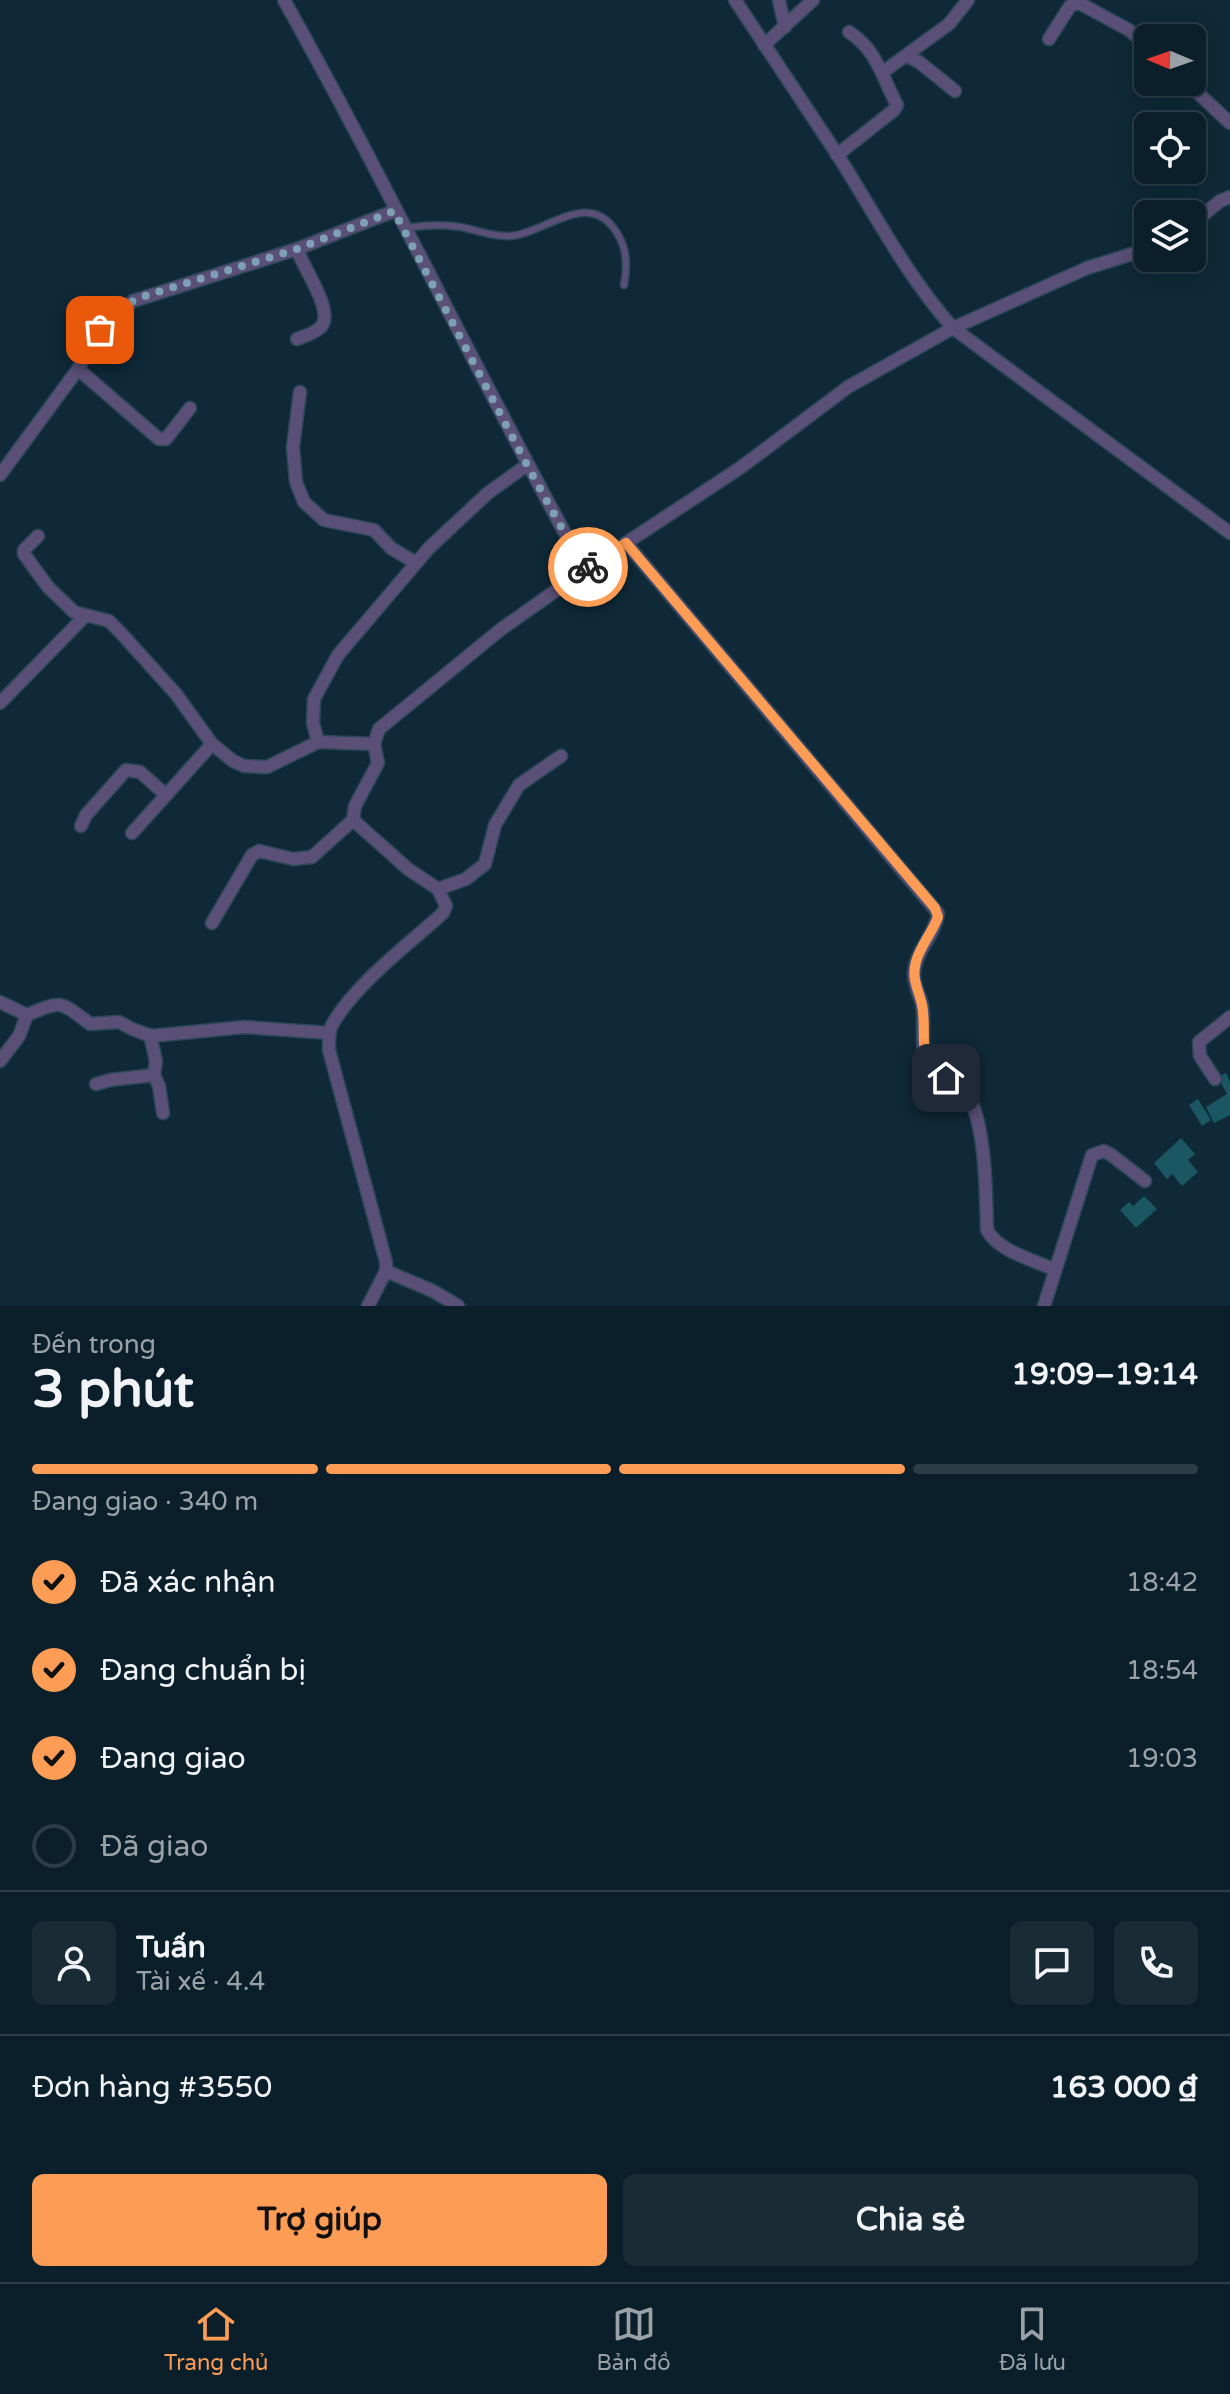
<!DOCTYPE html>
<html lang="vi">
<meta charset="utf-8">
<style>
body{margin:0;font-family:"Varela Round",sans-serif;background:#192c36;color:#f1f3f6;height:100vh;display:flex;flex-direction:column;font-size:30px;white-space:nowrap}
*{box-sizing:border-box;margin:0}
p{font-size:26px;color:#9aa2a8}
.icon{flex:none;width:44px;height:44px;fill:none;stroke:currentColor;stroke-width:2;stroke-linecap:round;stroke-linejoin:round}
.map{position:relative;height:1306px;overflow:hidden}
.panel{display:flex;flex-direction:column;background:#0b1f2a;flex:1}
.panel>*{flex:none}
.needle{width:52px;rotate:272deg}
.buttons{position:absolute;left:1134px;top:24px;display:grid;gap:16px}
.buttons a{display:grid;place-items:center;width:72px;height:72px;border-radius:12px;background:#0b1f2a;box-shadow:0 4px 20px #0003,0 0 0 2px #2b3d47;font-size:40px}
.pin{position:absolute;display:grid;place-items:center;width:68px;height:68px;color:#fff;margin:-34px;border-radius:16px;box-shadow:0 4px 12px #0006}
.courier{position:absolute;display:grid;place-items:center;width:80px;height:80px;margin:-40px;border:6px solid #fd9d55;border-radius:50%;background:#fff;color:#222;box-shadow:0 2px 10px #0007}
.summary em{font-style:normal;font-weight:700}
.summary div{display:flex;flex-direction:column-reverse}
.summary{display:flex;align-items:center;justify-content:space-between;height:136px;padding:0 32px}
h1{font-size:52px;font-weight:700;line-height:60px}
.bar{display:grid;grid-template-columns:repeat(4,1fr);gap:12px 8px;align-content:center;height:96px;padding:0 32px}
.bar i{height:10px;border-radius:6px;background:#2b3d47}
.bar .current{background:#fd9d55}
.bar p{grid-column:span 4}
.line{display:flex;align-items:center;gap:20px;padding:0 32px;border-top:2px solid #2b3d47}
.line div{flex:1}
.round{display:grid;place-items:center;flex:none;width:84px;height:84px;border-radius:12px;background:#192c36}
ol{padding:0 32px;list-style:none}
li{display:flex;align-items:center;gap:24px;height:88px}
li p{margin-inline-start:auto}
li .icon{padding:8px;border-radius:50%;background:#fd9d55;color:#111;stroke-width:4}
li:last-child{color:#9aa2a8}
li i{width:44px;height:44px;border:4px solid #2b3d47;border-radius:50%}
.cta{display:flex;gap:16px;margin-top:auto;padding:16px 32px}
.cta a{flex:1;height:92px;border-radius:12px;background:#fd9d55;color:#111;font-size:32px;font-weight:700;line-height:92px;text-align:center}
.cta a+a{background:#192c36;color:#f1f3f6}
.menu{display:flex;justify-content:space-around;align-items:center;height:112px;border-top:2px solid #2b3d47;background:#0b1f2a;font-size:22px;color:#9aa2a8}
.menu a{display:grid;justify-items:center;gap:4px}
.menu .current{color:#fd9d55}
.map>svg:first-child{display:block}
</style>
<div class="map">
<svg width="1230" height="1306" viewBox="0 0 1230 1306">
<rect width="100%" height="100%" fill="#0f2938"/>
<g fill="#1b5663">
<polygon points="1226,1073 1230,1082 1230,1115 1214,1123 1206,1107 1227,1094 1218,1077"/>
<polygon points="1198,1099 1211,1120 1202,1126 1189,1105"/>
<polygon points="1181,1138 1195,1154 1188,1160 1198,1172 1182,1186 1172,1174 1167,1179 1154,1163"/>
<polygon points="1144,1196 1157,1209 1136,1228 1120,1210 1129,1202 1133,1206"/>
</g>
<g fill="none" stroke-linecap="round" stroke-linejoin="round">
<defs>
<path id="service" d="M405 228C423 225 443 224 461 227 477 230 493 237 510 236 543 234 584 192 612 226 627 244 628 263 624 285"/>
<g id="minor">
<path d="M284 0C389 187 481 382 585 570"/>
<path d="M735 0C769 51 803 102 837 154 875 214 906 275 953 328L1230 533"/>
<polyline points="779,0 785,27"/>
<polyline points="1049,39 1070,6 1079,3 1129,30 1148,46"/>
<polyline points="764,45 813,0"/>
<polyline points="907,56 919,62 955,91"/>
<polyline points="883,72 949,24 968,0"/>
<polyline points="1186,82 1230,123"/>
<path d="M837 155 894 110 897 105C882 77 877 50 849 32"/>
<polyline points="1192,224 1220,201 1230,197"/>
<path d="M297 249C303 268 335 311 321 327 315 333 305 336 297 339"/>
<polyline points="78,369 159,439 166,439 190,408"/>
<polyline points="300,392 293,447 296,482 304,502 324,520 374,530 391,548 416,563"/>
<polyline points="0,475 78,369 100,330 133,301 297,249 394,211"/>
<polyline points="38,536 24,550 24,554 48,587 74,612 109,621 120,632 176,694 212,744 233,761 244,766 267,767 318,742 374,744"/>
<path d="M626 543 938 913C936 935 914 951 914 975 914 986 920 995 922 1005 926 1023 917 1057 933 1071 944 1081 960 1081 968 1095 986 1126 986 1194 987 1230 998 1251 1034 1260 1055 1270"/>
<polyline points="0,703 85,616"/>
<polyline points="318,742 313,723 314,699 338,655 429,548 488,493 527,465"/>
<polyline points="81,826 86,815 126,770 140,772 166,795"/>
<polyline points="132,833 212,744"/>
<polyline points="438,889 466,879 485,864 495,825 519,785 561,756"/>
<polyline points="212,923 252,855 259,851 293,859 312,857 353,820"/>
<path d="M0 1002 27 1015C62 1000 60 1001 90 1024L119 1022 132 1029 151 1036 244 1027 329 1033"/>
<polyline points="150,1035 156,1061 154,1075 159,1086 163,1113"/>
<polyline points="0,1061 19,1036 27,1015"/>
<polyline points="1215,1079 1200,1056 1199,1042 1230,1017"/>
<polyline points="96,1084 110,1080 154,1075"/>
<polyline points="386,1271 433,1291 458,1306"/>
<path d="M368 1306 386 1271V1262L329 1050C329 1041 328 1033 332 1025 354 985 409 944 443 913L446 906 438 889 408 869 353 820 355 806 378 763 374 744 379 729 500 630 585 570 740 468 848 387 953 328 1087 268 1148 249"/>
<polyline points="1044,1306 1092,1155 1104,1151 1110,1154 1145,1181"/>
</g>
</defs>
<use href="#service" stroke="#2a4657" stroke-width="9"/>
<use href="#minor" stroke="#2a4657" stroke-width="15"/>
<use href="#service" stroke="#5a5077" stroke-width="6"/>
<use href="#minor" stroke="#5a5077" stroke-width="12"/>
</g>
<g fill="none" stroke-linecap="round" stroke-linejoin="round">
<polyline stroke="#7ea0b5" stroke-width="8" stroke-dasharray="0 14.4" points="100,330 133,301 145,296 297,249 394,211 527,465 585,570 588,567"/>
<path stroke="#fd9d55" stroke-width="10" d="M588 567 626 543 935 908 938 917C932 933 920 946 916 962 911 979 919 990 922 1005 927 1028 918 1054 934 1073L946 1078"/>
</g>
</svg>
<div class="buttons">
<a><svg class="needle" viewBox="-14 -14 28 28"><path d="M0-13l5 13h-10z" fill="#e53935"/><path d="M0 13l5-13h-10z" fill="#9aa2a8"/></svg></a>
<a><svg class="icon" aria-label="locate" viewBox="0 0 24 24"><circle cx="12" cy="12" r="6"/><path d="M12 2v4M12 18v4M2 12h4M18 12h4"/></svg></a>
<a><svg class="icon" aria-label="layers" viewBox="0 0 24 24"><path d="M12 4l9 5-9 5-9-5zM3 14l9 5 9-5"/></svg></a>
</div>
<div class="pin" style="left:100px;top:330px;background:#ea580c"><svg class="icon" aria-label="bag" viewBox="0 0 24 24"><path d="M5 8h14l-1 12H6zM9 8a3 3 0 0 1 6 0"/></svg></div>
<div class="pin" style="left:946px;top:1078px;background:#1f2937"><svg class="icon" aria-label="home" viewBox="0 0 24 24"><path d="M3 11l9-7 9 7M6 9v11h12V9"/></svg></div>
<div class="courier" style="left:588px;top:567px"><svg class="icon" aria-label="bike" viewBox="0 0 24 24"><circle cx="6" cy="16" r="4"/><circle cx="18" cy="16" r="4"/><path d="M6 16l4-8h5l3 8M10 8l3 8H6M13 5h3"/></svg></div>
</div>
<section class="panel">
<div class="summary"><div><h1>3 phút</h1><p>Đến trong</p></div><em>19:09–19:14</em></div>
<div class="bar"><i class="current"></i><i class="current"></i><i class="current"></i><i></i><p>Đang giao · 340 m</p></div>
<ol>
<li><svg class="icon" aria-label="check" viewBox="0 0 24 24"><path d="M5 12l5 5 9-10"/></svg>Đã xác nhận<p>18:42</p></li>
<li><svg class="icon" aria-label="check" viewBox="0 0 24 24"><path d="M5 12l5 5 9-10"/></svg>Đang chuẩn bị<p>18:54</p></li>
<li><svg class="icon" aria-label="check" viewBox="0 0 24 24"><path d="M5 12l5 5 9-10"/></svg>Đang giao<p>19:03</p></li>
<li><i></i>Đã giao</li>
</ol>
<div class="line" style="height:144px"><a class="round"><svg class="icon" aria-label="person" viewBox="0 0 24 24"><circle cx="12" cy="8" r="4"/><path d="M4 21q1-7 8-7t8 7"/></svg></a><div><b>Tuấn</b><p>Tài xế · 4.4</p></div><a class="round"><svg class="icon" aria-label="chat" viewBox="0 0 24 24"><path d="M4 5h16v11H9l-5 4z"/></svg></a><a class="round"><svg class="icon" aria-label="phone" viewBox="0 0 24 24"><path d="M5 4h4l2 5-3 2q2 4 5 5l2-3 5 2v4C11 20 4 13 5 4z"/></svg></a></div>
<div class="line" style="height:104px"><div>Đơn hàng #3550</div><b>163 000 ₫</b></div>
<div class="cta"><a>Trợ giúp</a><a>Chia sẻ</a></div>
</section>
<nav class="menu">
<a class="current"><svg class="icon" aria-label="home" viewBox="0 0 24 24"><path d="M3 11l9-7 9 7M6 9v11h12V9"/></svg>Trang chủ</a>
<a><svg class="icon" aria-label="map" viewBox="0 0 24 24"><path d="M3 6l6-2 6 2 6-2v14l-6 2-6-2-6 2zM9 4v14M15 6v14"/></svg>Bản đồ</a>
<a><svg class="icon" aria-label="saved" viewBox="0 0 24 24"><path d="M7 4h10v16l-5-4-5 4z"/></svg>Đã lưu</a>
</nav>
